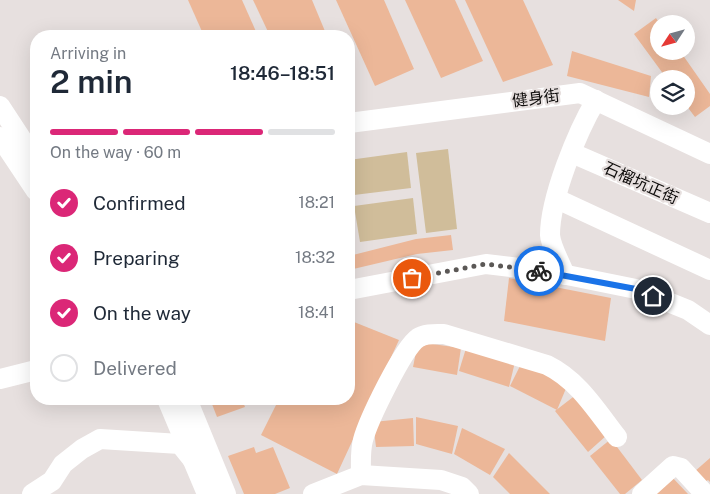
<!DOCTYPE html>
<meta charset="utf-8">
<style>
body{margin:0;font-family:"Public Sans","Noto Sans SC",sans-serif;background:#f6f6f7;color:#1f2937;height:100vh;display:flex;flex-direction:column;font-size:19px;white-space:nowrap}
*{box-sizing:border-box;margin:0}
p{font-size:16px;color:#747a83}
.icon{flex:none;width:28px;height:28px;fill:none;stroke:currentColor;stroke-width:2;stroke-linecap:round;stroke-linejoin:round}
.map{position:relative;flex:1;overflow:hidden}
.panel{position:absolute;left:30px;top:30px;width:325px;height:375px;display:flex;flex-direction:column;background:#fff;border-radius:20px;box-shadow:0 5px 20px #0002}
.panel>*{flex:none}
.needle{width:32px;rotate:234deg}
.controls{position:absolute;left:650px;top:15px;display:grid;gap:10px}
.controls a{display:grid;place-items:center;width:45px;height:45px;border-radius:50%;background:#fff;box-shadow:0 5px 20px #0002;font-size:25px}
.pin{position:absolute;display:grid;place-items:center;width:42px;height:42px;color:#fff;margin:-21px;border:2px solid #fff;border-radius:50%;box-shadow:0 1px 5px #0007}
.courier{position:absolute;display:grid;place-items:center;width:50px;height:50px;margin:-25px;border:4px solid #1a73e8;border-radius:50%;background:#fff;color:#222;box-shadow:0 1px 6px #0007}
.headline em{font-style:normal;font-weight:600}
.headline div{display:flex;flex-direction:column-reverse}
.headline{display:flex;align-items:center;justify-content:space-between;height:85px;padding:0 20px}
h1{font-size:32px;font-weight:600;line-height:38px}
.bar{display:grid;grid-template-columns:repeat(4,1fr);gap:8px 5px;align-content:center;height:60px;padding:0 20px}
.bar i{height:6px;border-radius:4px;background:#e0e1e3}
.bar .active{background:#db2777}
.bar p{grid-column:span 4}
ol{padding:0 20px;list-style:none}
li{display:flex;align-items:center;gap:15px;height:55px}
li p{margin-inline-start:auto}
li .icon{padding:5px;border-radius:50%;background:#db2777;color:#fff;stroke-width:4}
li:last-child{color:#747a83}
li i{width:28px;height:28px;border:2px solid #e0e1e3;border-radius:50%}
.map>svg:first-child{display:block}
</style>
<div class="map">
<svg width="710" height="494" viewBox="0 0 710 494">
<rect width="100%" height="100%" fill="#e7e0df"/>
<g fill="#d0bd9a">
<polygon points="448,149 457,229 426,233 416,153"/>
<polygon points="407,152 411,188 354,195 349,160"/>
<polygon points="413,198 417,234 360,242 354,206"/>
</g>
<g fill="#ecb798">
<polygon points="188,0 242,0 258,36 204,36"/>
<polygon points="253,0 312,0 327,36 270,36"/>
<polygon points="336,0 384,0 414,69 375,86"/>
<polygon points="405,0 455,0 483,61 441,78"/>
<polygon points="465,0 523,0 553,65 503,82"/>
<polygon points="618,0 636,0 634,11"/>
<polygon points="656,18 660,24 659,51 680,51 710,94 710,106 695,117 686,105 686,79 667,79 634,34"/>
<polygon points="572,51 651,76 649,97 567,76"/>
<polygon points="451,235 453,250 417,254 349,270 349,256 416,239"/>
<polygon points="509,278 611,298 605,341 504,321"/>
<polygon points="349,320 399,340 337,474 261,435 279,399 349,399"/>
<polygon points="418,342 461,348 457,375 413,367"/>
<polygon points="467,345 515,362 509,387 459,371"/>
<polygon points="522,362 567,386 557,410 510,386"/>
<polygon points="577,394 607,435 588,452 555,411"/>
<polygon points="210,399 242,399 245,407 217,417"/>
<polygon points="416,417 458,426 452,454 416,444"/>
<polygon points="413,418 414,446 376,447 373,422"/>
<polygon points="462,428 505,449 490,475 454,454"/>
<polygon points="611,439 642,480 625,494 620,494 590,456"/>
<polygon points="254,447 256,453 273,447 290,488 275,494 244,494 228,456"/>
<polygon points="509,453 550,494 510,494 493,477"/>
<polygon points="710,458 710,482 708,480 703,483 694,472"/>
<polygon points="672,477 688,494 655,494"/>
</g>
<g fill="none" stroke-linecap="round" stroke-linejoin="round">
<g stroke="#fff" stroke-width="20">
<polyline points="0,106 36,161"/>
<polyline points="349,123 580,93 710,154"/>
<polyline points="0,137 36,191"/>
<polyline points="572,153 710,213"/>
<polyline points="557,199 710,270"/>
<path d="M565 275C561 264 551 247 550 235 550 198 577 132 596 100"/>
<polyline points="349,290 486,264 552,272 636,289 688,310 710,325"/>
<polyline points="0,379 36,370"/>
<polyline points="167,399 207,494"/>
<polyline points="187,399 226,494"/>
<path d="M361 475C361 464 360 451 363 440 368 421 403 348 418 338 425 333 436 334 444 334L547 365C578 380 596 410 617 437"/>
<polyline points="32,494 52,481 63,464 82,449 100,439 180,444 192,459"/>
<polyline points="313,494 361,475 441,480 462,487 469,494"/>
<polyline points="642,494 673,466 681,468 705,494"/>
</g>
</g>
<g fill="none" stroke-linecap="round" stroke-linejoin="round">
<polyline stroke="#5b5856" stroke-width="5" stroke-dasharray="0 9" points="412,278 486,264 539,271"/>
<polyline stroke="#1a73e8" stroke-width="6" points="539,271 636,289 653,296"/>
</g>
<g text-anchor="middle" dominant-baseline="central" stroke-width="4.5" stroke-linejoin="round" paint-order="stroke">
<g font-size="16" fill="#100e0d" stroke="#e7e0df">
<text transform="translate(536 98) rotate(-7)">健身街</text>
<text transform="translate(641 183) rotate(24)">石榴坑正街</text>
</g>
</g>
</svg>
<div class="controls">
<a><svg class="needle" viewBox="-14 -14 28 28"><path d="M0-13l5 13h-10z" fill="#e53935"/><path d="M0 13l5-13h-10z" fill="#747a83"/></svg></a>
<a><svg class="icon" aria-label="layers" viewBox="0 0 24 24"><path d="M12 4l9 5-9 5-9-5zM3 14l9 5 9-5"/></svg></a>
</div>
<div class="pin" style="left:412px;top:278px;background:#ea580c"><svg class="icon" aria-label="bag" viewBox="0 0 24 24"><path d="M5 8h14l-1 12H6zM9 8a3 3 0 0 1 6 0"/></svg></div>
<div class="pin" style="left:653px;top:296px;background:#1f2937"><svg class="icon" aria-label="home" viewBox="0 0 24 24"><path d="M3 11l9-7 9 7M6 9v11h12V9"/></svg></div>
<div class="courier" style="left:539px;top:271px"><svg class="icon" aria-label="bike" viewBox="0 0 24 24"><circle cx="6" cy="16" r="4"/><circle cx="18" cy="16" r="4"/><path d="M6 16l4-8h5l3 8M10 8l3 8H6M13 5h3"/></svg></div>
<section class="panel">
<div class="headline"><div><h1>2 min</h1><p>Arriving in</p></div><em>18:46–18:51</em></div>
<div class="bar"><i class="active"></i><i class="active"></i><i class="active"></i><i></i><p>On the way · 60 m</p></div>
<ol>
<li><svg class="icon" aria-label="check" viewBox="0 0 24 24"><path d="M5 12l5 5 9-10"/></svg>Confirmed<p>18:21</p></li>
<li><svg class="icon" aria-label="check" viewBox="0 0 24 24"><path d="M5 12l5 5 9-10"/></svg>Preparing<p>18:32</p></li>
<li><svg class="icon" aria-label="check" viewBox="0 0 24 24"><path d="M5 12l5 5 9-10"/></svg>On the way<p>18:41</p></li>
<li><i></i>Delivered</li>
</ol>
</section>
</div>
